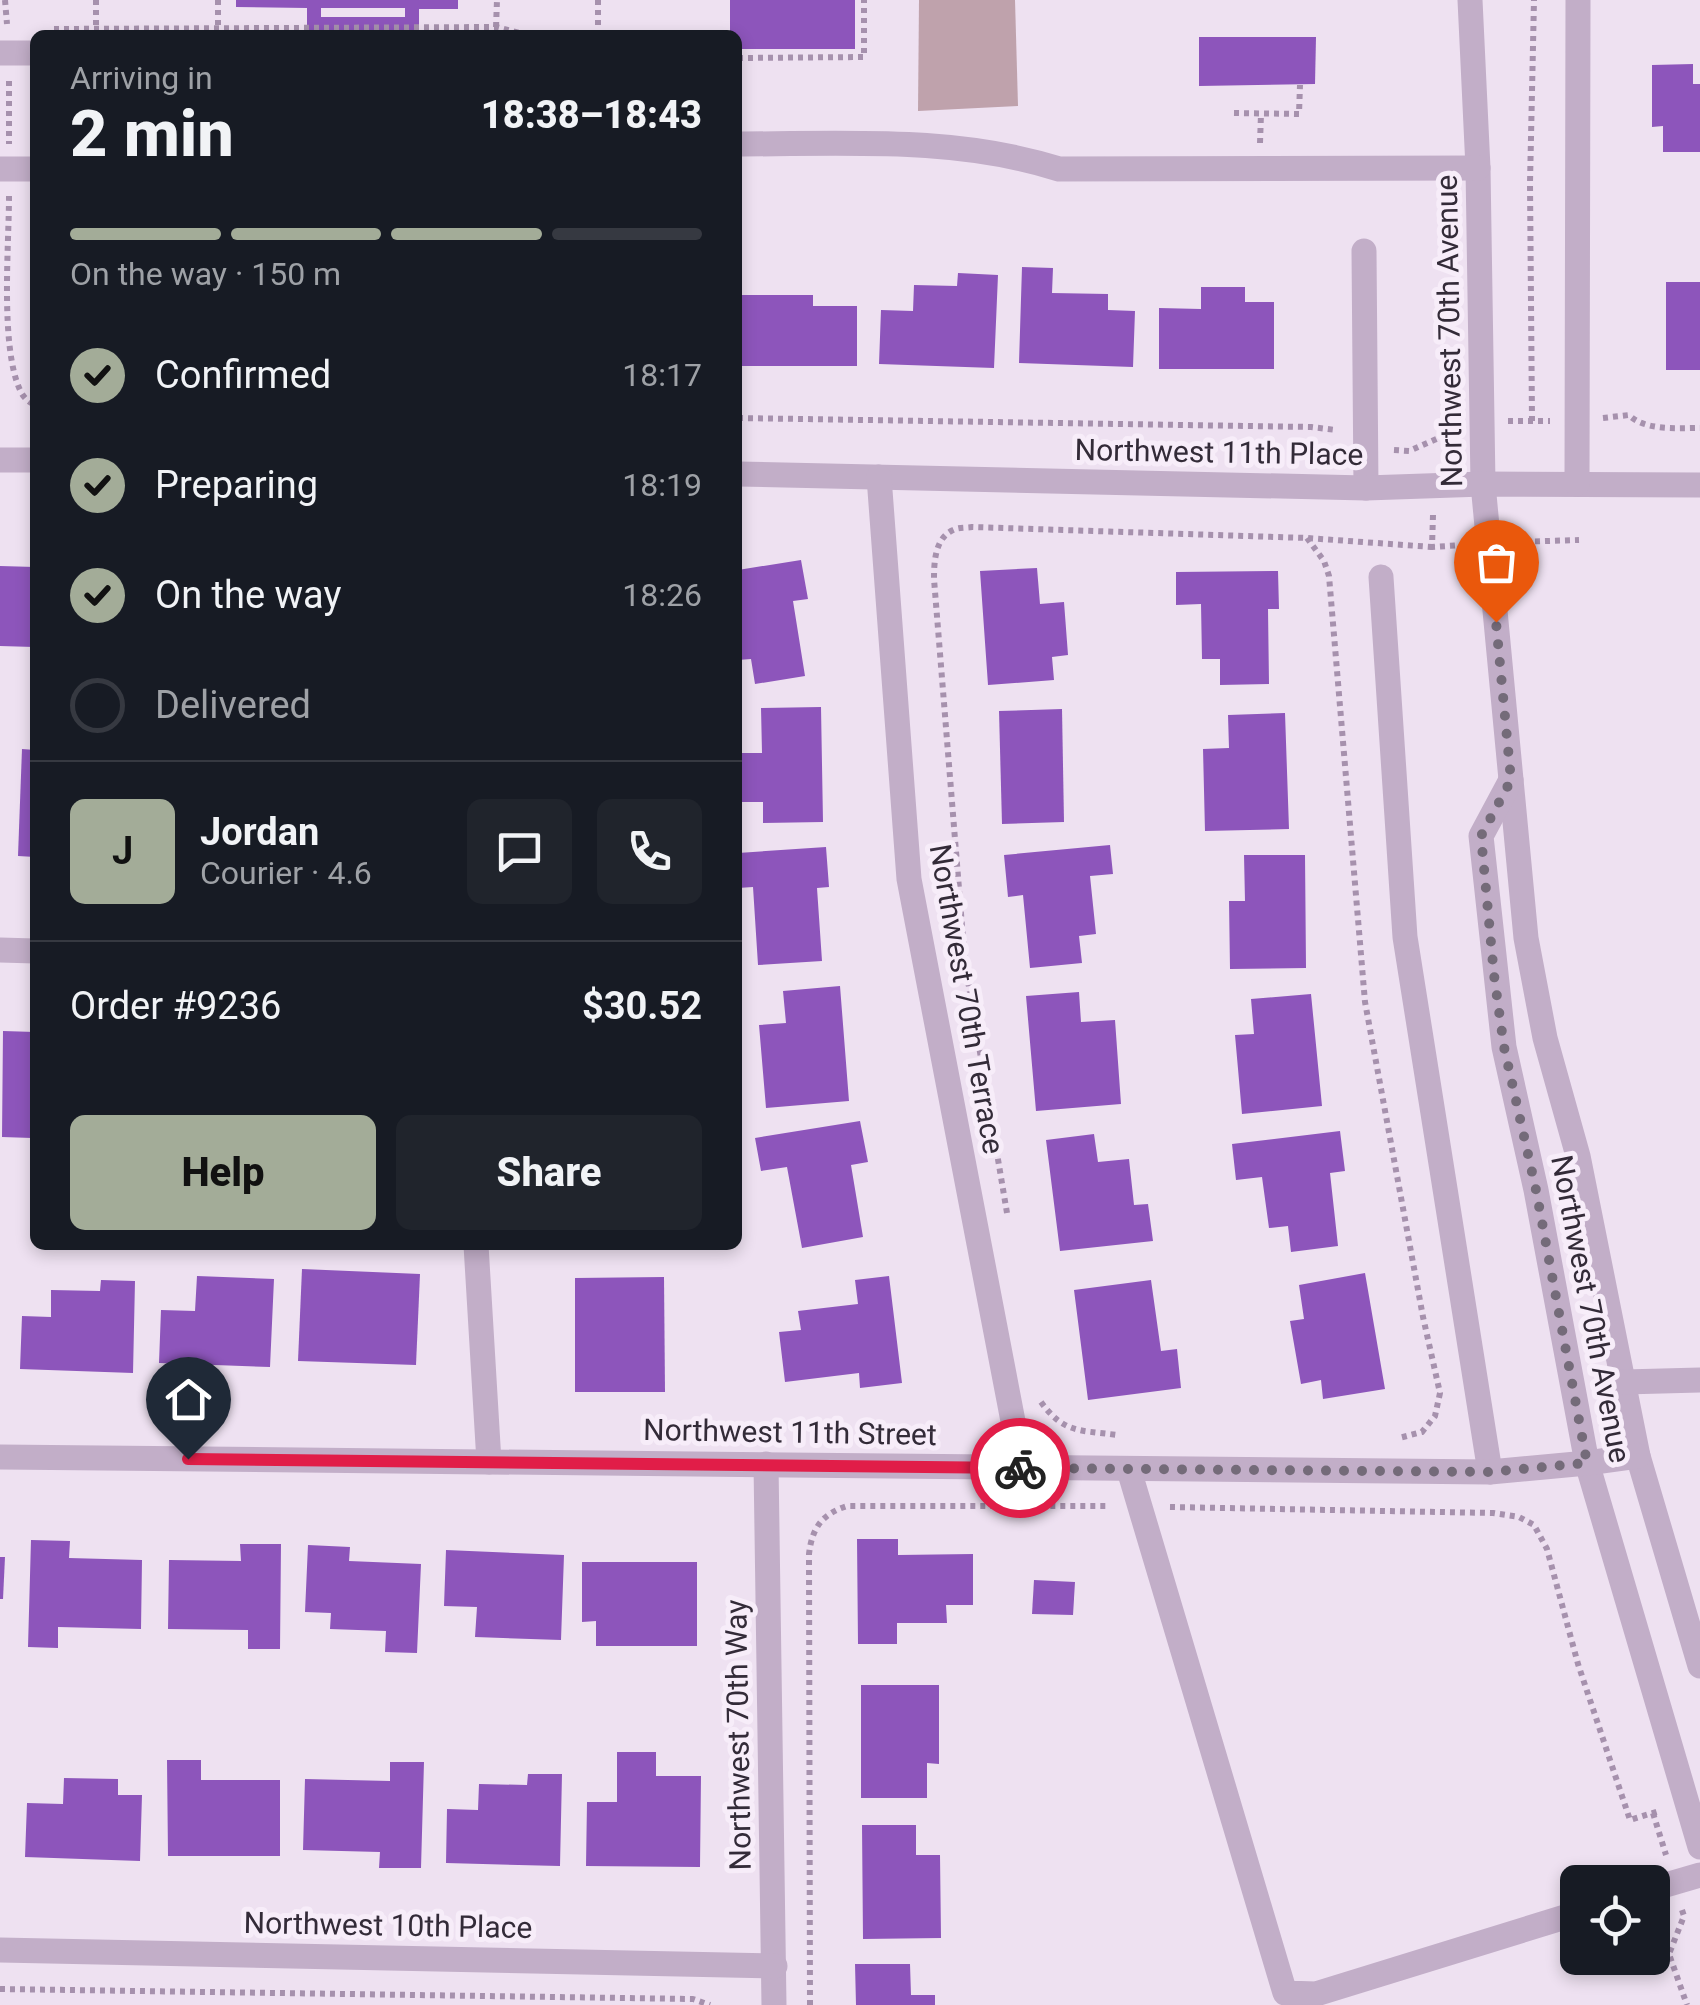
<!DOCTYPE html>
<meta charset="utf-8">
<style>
body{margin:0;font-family:Roboto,sans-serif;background:#20242c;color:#f1f3f6;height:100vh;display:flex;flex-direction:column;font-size:38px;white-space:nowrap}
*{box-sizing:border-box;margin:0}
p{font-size:32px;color:#9ea1a6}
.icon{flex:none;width:55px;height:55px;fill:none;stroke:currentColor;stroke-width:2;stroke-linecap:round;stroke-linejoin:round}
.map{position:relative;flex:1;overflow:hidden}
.drawer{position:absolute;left:30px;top:30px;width:712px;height:1220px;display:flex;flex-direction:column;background:#171b24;border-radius:15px;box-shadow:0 5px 15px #0003}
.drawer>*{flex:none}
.fabs{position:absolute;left:1560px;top:1865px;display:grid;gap:20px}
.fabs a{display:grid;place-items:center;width:110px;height:110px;border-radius:15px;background:#171b24;box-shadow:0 5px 15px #0003;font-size:50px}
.pin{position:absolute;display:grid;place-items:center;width:85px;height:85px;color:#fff;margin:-102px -42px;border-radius:50% 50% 50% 0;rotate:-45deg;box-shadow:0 0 10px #0007}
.pin .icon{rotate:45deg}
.courier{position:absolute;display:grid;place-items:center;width:100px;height:100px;margin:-50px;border:8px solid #e11d48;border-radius:50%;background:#fff;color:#222;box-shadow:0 2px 12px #0007}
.head em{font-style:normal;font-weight:800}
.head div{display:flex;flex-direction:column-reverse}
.head{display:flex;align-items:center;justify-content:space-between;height:170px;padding:0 40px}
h1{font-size:65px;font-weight:800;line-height:75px}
.bar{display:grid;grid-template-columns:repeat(4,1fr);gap:15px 10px;align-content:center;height:120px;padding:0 40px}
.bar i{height:12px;border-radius:8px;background:#363941}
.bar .active{background:#a3ac98}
.bar p{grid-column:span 4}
.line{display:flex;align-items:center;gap:25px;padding:0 40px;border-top:2px solid #363941}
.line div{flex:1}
.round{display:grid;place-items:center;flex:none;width:105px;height:105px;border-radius:15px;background:#20242c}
ol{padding:0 40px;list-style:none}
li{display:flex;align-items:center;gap:30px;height:110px}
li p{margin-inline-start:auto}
li .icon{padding:10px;border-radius:50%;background:#a3ac98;color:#111;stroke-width:4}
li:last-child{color:#9ea1a6}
li i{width:55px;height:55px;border:5px solid #363941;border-radius:50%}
.action{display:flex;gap:20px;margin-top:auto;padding:20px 40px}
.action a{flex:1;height:115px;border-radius:15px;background:#a3ac98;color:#111;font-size:40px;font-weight:800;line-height:115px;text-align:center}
.action a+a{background:#20242c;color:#f1f3f6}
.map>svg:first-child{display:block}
</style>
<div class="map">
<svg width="1700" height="2005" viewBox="0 0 1700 2005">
<rect width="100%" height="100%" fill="#eee1f1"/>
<polygon fill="#bfa2ac" points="919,0 1015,0 1018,106 918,111"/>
<g fill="#8d55bb" fill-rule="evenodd">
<path d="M236 0H458V9H419V30H307V8L236 7ZM321 8H405V17H321Z"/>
<polygon points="730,0 855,0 855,49 738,49 738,35 730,35"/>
<polygon points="1199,37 1316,37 1315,84 1199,86"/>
<polygon points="1693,64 1693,84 1700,84 1700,152 1663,152 1663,126 1652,127 1652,65"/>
<polygon points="1022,267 1053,268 1052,293 1108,294 1108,310 1135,311 1133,367 1019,363"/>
<polygon points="958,273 998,275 994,368 879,364 881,310 913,311 914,285 957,286"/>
<rect x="1666" y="282" width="34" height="88"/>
<polygon points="1201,287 1245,287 1245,302 1274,302 1274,369 1159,369 1159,308 1201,309"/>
<polygon points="741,295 813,295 813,306 857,306 857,366 741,366"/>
<polygon points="801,560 808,599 793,601 805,676 755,684 751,659 738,660 738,570"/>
<polygon points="0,566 35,567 34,647 0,646"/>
<polygon points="1037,568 1040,604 1064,602 1068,655 1052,657 1054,680 988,685 980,571"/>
<polygon points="1278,571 1279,609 1268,609 1269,684 1220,685 1220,659 1202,659 1201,604 1176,605 1176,572"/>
<polygon points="821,707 823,822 763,823 763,802 742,802 742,753 762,753 761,708"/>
<polygon points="1062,709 1064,822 1002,824 999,711"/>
<polygon points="1285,713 1289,829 1205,831 1203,749 1229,748 1228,715"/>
<polygon points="22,749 35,750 35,857 18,856"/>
<polygon points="1110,845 1113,874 1090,876 1096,934 1079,936 1082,963 1030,968 1023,895 1008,897 1004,855"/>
<polygon points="826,847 829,887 817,888 822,961 758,965 753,887 738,888 738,853"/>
<polygon points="1244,855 1305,855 1306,968 1230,969 1229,901 1245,901"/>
<polygon points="840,986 849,1101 766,1108 759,1025 786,1023 783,991"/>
<polygon points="1079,992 1081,1022 1115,1020 1121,1104 1036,1111 1026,996"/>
<polygon points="1311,994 1322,1106 1242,1114 1235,1035 1254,1034 1251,999"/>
<polygon points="3,1031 35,1032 35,1095 32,1095 32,1138 2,1137"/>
<polygon points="860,1121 868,1162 851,1165 863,1237 802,1248 787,1167 761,1171 755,1138"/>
<polygon points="1340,1131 1345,1171 1330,1173 1338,1246 1291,1252 1288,1226 1269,1228 1262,1177 1236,1180 1232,1144"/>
<polygon points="1094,1134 1098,1162 1129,1159 1134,1205 1148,1204 1153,1241 1060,1251 1046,1140"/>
<polygon points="302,1269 420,1274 416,1365 298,1361"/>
<polygon points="1365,1273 1385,1389 1323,1399 1321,1380 1301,1384 1290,1321 1304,1319 1299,1285"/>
<polygon points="197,1276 274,1279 270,1367 159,1363 161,1310 195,1311"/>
<polygon points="889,1276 902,1383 860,1388 859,1373 785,1382 779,1332 801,1330 798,1311 858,1304 855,1280"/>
<polygon points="664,1277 665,1392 575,1392 575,1278"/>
<polygon points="101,1280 135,1281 133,1373 20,1369 22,1316 51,1317 51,1290 100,1291"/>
<polygon points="1151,1280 1161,1351 1177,1349 1181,1388 1088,1400 1074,1290"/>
<polygon points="857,1539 898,1539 898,1555 973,1554 973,1605 946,1605 947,1623 897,1623 897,1644 858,1644"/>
<polygon points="31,1540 70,1541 69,1558 142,1560 141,1629 58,1627 58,1648 28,1647"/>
<polygon points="240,1544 281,1544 280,1649 248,1649 248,1630 168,1629 169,1560 241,1561"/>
<polygon points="308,1545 350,1547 349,1561 421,1564 417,1653 385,1652 386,1631 330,1629 331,1613 305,1612"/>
<polygon points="446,1550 564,1555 561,1640 475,1637 477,1607 444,1606"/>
<polygon points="0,1557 5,1557 3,1599 0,1599"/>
<polygon points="582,1562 697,1562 697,1646 596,1646 596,1621 582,1622"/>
<polygon points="1034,1580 1075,1582 1073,1615 1032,1614"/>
<polygon points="861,1685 939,1685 939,1764 927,1763 927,1798 861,1798"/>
<polygon points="617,1752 656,1752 656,1776 701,1776 700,1867 586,1866 587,1802 617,1802"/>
<polygon points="167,1760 201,1760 201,1780 280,1780 280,1856 168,1856"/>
<polygon points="390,1762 424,1762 421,1868 379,1868 380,1852 303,1850 305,1779 390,1781"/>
<polygon points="528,1774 562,1774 560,1866 446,1863 447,1809 478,1810 479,1784 527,1785"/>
<polygon points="64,1778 118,1779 118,1795 142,1795 140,1861 25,1857 27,1803 63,1804"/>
<polygon points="862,1825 916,1825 916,1855 940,1855 941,1938 863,1939"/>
<polygon points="855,1964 910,1964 911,1995 935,1995 935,2005 856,2005"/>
</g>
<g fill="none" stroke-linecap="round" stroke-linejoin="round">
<g stroke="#a691ad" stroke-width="6" stroke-dasharray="5 5" stroke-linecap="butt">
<polyline points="5,0 7,24"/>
<polyline points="96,0 96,29"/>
<polyline points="218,0 218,28"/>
<polyline points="598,0 598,35"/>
<polyline points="496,27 497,0"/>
<polyline points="54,29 496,27 528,35"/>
<polyline points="738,58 864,57 864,0"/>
<polyline points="9,81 9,144"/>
<polyline points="1234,113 1299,114 1300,85"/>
<polyline points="1260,143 1261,114"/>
<path d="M9 196C9 246 0 346 20 390 23 397 28 402 35 405"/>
<polyline points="738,418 1311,427 1336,430"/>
<path d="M1603 418 1629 415C1645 431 1678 428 1700 428"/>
<polyline points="1508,421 1550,421"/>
<polyline points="1532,421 1530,183 1534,0"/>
<polyline points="1394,450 1409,451 1452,432"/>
<polyline points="1433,515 1432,547 1462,545"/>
<polyline points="1307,538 1324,561 1329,576 1365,1002 1423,1317 1440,1393 1435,1416 1422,1432 1399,1438"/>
<polyline points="1515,542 1579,540"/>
<path d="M1007 1213 965 963 934 579C934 562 935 538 953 530 959 527 966 528 972 527L1307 538 1432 547"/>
<path d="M1041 1402C1064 1434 1081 1430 1117 1435"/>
<polyline points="1170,1507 1493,1513 1519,1517 1534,1525 1547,1549 1578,1664 1630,1820 1659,1811"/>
<polyline points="1653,1813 1666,1855"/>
<polyline points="1682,1910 1684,1916 1669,1954 1687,2005"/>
<polyline points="0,1989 693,1999 710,2005"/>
<path d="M810 2005 809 1554C812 1528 822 1514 847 1506H1108"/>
</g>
<g stroke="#c2aec8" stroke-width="25">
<polyline points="1470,0 1478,168 1483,484 1526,938 1545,1038 1578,1156 1638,1456 1700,1666"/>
<polyline points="0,53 35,53"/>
<path d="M738 144C846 144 955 136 1059 169L1478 168"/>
<polyline points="0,169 35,169"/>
<polyline points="1364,251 1366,488"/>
<polyline points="0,460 35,460"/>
<polyline points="738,474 1366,488 1483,484 1700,485"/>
<polyline points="879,477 909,879 1022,1468"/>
<polyline points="1577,484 1578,0"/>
<polyline points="1381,577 1405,937 1490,1472"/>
<polyline points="1511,780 1481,836 1504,1047 1536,1190 1587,1463 1700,1847"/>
<polyline points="0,950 35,951"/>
<polyline points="476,1245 489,1462"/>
<polyline points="1624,1382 1700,1380"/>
<polyline points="0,1457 1490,1472 1587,1463 1638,1456"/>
<polyline points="766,1464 774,2005"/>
<polyline points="1129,1470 1285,1993 1316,1994 1578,1913"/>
<polyline points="1652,1889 1700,1875"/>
<polyline points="0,1950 775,1966"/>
</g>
</g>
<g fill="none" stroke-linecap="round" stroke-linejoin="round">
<polyline stroke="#746b79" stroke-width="10" stroke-dasharray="0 18" points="1020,1468 1490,1472 1587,1463 1536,1190 1504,1047 1494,975 1481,836 1511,780 1496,622"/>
<polyline stroke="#e11d48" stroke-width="12" points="188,1459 1020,1468"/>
</g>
<g text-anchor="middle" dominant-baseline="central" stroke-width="10" stroke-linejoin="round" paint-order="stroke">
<g font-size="30" fill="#332b38" stroke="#f7edf9">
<text transform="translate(1449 331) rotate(-91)">Northwest 70th Avenue</text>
<text transform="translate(1219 452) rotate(1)">Northwest 11th Place</text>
<text transform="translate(967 999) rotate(80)">Northwest 70th Terrace</text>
<text transform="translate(1591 1309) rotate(79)">Northwest 70th Avenue</text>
<text transform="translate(790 1432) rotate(1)">Northwest 11th Street</text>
<text transform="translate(738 1735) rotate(-91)">Northwest 70th Way</text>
<text transform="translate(388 1925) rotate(1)">Northwest 10th Place</text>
</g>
</g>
</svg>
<div class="fabs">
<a><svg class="icon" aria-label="locate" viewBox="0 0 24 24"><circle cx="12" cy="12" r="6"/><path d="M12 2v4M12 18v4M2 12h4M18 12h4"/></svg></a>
</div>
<div class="pin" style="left:1496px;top:622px;background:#ea580c"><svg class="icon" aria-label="bag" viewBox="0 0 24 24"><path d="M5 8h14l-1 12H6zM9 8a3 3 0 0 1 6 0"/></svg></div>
<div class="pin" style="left:188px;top:1459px;background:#1f2937"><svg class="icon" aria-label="home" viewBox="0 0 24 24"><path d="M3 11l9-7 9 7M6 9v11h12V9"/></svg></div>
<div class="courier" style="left:1020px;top:1468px"><svg class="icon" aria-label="bike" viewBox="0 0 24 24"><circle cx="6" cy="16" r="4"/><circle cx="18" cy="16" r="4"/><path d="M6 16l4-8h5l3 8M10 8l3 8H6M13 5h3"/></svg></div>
<section class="drawer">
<div class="head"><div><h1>2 min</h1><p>Arriving in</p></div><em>18:38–18:43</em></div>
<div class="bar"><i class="active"></i><i class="active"></i><i class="active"></i><i></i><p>On the way · 150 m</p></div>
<ol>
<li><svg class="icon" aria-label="check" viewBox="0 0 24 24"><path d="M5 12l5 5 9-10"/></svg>Confirmed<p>18:17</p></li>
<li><svg class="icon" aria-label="check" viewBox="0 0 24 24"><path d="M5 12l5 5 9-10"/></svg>Preparing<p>18:19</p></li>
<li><svg class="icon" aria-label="check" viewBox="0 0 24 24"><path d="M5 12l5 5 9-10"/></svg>On the way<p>18:26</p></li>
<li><i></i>Delivered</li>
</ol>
<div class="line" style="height:180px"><b class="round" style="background:#a3ac98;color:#111">J</b><div><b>Jordan</b><p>Courier · 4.6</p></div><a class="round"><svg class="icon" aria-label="chat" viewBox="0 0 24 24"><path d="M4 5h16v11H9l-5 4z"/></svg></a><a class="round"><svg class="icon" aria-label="phone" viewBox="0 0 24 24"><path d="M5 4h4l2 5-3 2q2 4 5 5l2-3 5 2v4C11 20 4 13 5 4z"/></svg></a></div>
<div class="line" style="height:130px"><div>Order #9236</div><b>$30.52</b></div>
<div class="action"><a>Help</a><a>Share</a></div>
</section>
</div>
